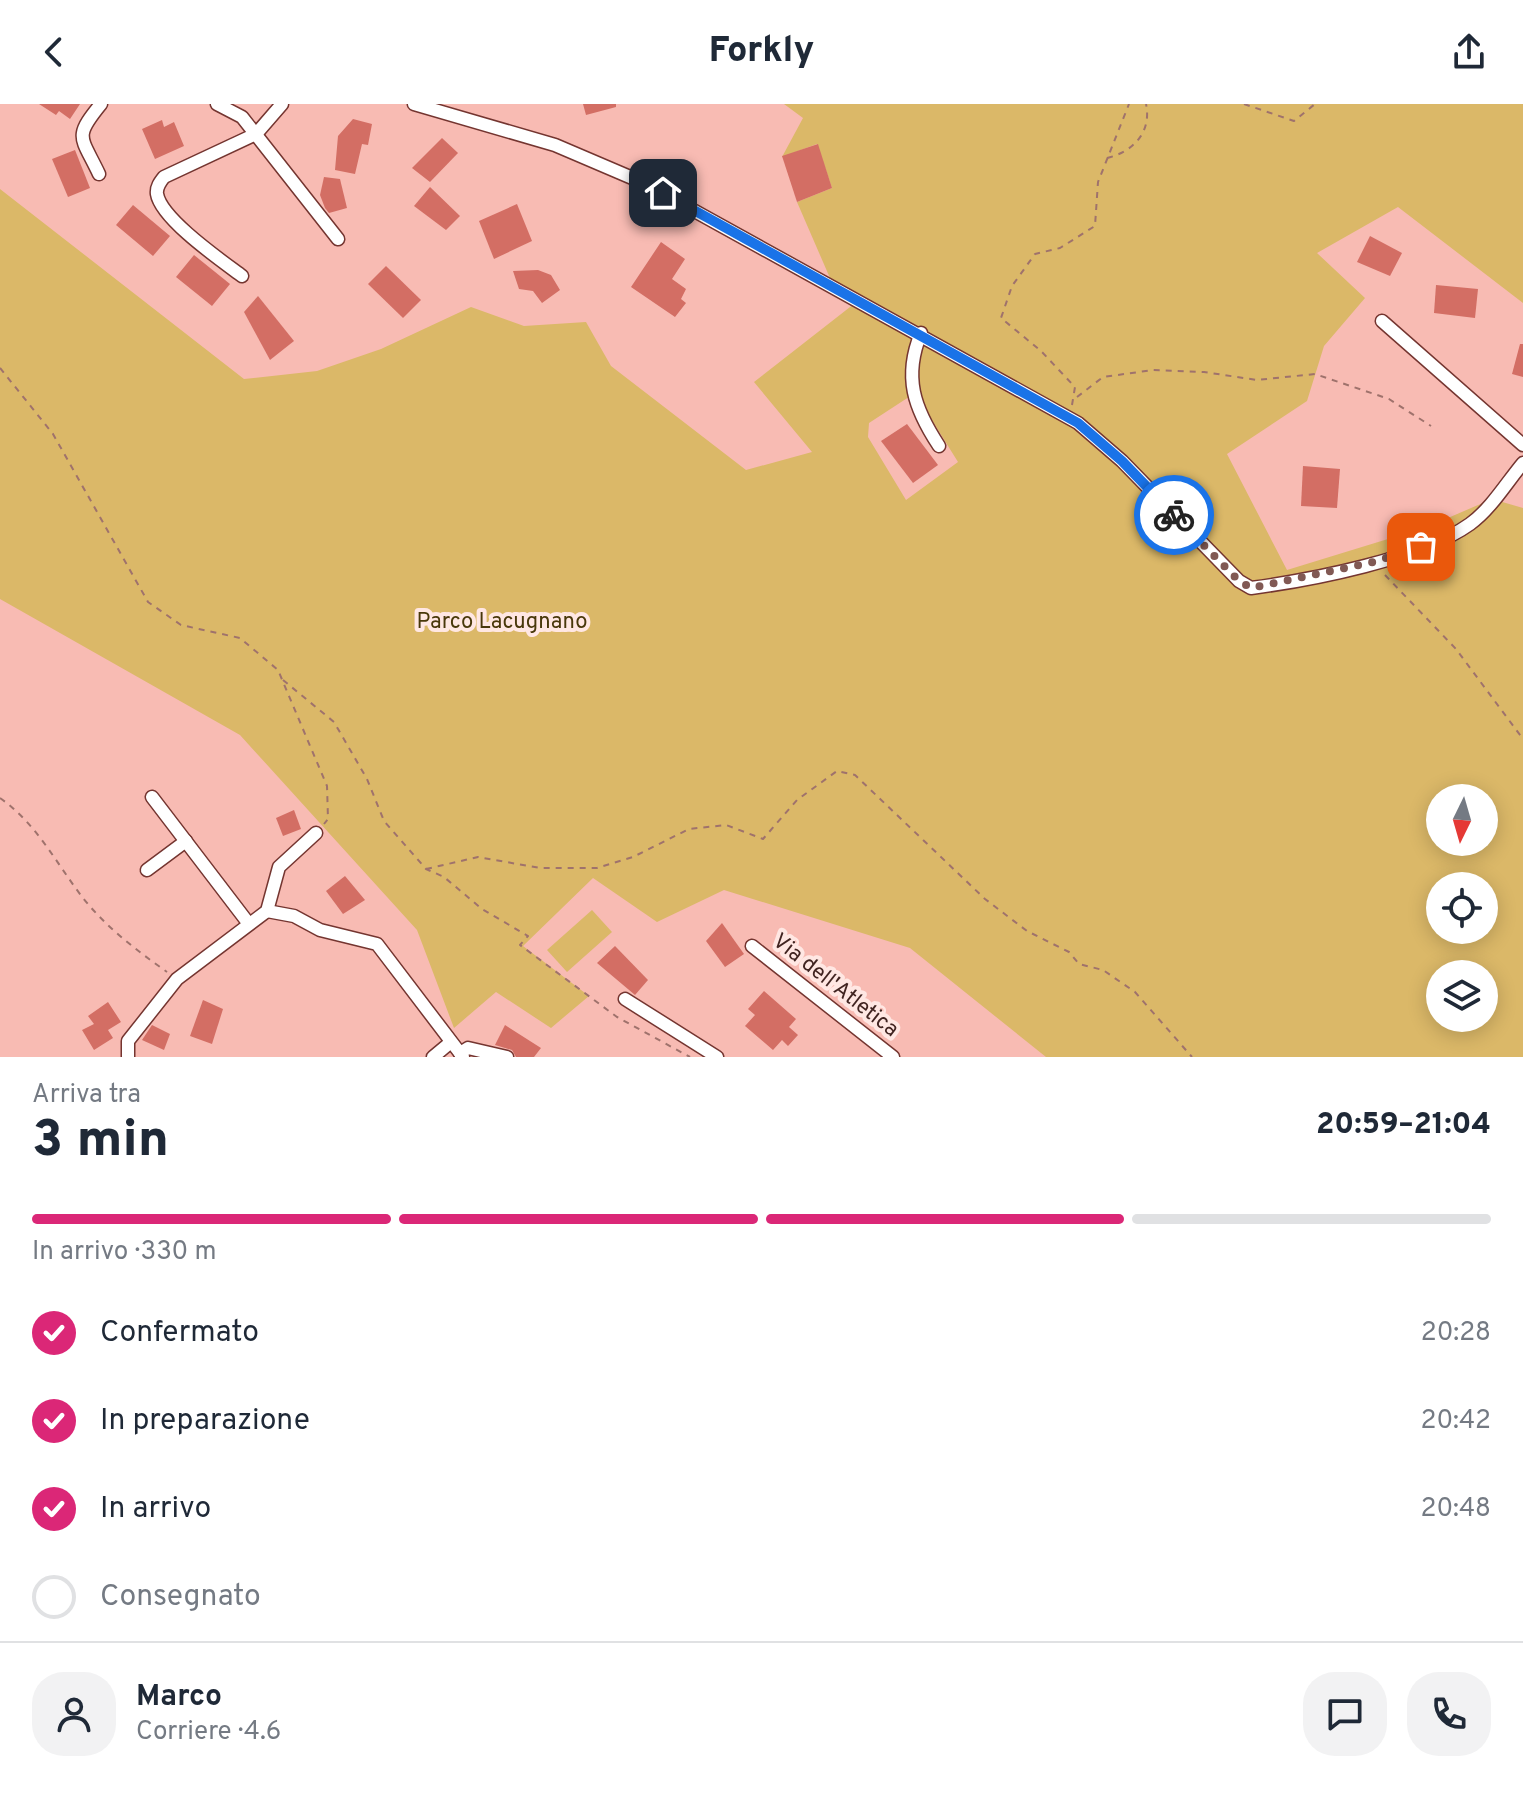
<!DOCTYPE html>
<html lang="it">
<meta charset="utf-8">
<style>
body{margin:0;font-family:Overpass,sans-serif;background:#f2f2f3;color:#1f2937;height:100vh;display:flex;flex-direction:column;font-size:30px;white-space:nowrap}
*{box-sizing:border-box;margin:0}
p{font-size:26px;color:#747a83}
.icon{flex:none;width:44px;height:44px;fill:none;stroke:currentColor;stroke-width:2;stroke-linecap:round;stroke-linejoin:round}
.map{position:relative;height:953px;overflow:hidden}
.panel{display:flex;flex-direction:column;background:#fff;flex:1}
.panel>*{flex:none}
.needle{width:52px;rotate:185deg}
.controls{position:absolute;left:1426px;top:680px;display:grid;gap:16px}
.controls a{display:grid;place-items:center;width:72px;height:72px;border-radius:50%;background:#fff;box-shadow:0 4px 20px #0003;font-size:40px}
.pin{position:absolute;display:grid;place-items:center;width:68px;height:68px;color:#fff;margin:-34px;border-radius:16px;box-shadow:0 4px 12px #0006}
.courier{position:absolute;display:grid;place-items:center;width:80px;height:80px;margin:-40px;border:6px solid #1a73e8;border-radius:50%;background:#fff;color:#222;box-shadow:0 2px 10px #0007}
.headline em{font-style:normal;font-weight:800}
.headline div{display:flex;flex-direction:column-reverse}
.headline{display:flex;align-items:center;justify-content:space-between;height:136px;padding:0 32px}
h1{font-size:52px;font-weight:800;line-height:60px}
.bar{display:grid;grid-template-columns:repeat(4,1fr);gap:12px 8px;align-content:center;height:96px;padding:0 32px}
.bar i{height:10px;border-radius:6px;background:#e0e1e3}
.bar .on{background:#db2777}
.bar p{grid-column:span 4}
.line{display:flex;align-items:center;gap:20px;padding:0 32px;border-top:2px solid #e0e1e3}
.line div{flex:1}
.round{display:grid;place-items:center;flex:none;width:84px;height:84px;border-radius:32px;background:#f2f2f3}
ol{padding:0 32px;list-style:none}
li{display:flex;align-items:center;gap:24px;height:88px}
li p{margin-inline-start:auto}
li .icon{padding:8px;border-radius:50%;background:#db2777;color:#fff;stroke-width:4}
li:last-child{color:#747a83}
li i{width:44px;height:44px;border:4px solid #e0e1e3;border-radius:50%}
header{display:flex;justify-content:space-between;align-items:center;height:104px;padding:0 32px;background:#fff;font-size:36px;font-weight:800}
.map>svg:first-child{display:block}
</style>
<header><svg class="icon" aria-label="back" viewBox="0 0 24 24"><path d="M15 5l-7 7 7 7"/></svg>Forkly<svg class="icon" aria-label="share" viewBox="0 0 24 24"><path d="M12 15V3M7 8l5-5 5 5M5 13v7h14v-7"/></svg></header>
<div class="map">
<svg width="1523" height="953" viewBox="0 0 1523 953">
<rect width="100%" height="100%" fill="#f8bbb3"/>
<g fill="#dbb868" fill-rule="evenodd">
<path d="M784 0H1523V199L1398 103 1317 149 1365 194 1324 242 1307 297 1227 350 1287 466 1427 423 1492 395 1523 404V953H1046L910 844 724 786 657 818 593 774 523 842 589 892 551 924 496 888 454 924 417 826 240 631 0 495V85L244 275 317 267 381 245 471 203 524 222 586 218 611 262 746 366 812 348 754 278 859 196 833 181 797 98 832 84 817 40 782 53 803 14ZM915 289 958 358 906 396 868 333 869 319ZM1440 694H1484V738H1440ZM1440 782H1484V826H1440ZM1440 870H1484V914H1440Z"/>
<polygon points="592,806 612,828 567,868 547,846"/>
</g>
<g fill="#d36e64">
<polygon points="39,0 80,0 70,15 59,7 56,11"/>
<polygon points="583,0 616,0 616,3 586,11"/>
<polygon points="353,15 372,20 368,41 362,40 355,70 335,66 338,32"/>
<polygon points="162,16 164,23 174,18 184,42 155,55 142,25"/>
<polygon points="442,34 458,49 430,78 412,64"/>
<polygon points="818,40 832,84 797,98 782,52"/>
<polygon points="75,46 90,84 68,93 52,55"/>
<polygon points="324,73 340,75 347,104 329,109 325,104 320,91"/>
<polygon points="430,83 460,112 446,126 414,102"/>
<polygon points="517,100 532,137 494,155 479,117"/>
<polygon points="133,101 170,132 153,152 116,121"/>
<polygon points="1370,132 1402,149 1390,172 1357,158"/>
<polygon points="661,138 685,155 672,175 686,185 681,195 686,199 675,213 631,183"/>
<polygon points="194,151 230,180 212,202 176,173"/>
<polygon points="386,162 421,196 403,214 368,180"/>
<polygon points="538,166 551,171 560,186 542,199 533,187 519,185 513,167"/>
<polygon points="1436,181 1478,185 1475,214 1434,209"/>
<polygon points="258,192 294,237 270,256 244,208"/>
<polygon points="1520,240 1523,240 1523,273 1512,270"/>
<polygon points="907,320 938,361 913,379 881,337"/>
<polygon points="1303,362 1340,365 1337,404 1301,402"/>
<polygon points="294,706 301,725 283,732 276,714"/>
<polygon points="345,772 365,796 343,810 326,787"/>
<polygon points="722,819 744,850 725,863 706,837"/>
<polygon points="615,842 648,876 635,891 597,859"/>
<polygon points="764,887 796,915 789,923 798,931 788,942 782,936 773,946 745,922 755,911 748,905"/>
<polygon points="203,896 223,905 212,940 190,932"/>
<polygon points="108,898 121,918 108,926 113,934 94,946 82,926 94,920 88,912"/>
<polygon points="152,921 170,930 164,946 142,936"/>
<polygon points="505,921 541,944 534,953 516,953 512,946 495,941"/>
</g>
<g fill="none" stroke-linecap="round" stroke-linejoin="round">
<defs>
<g id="minor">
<polyline points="217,0 242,13 338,135"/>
<path d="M414 0 555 41 644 79 1078 319 1122 357 1239 477 1251 484C1311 476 1421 455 1470 420 1491 405 1507 378 1523 359"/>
<path d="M99 70C81 32 73 34 101 0"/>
<path d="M242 172C222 157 161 115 157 90 156 83 160 78 164 73L256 30 282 0"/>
<polyline points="1382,217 1523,341"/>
<path d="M921 229C903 273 914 304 939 342"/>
<polyline points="152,693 249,820"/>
<polyline points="147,766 186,737"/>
<polyline points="267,807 294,812 320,826 377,840 463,953"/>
<polyline points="752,842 893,953"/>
<polyline points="625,895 717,953"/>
<polyline points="460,949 468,944 507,953"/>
<polyline points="128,953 128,937 177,875 267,807 279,763 316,729"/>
<polyline points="433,953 451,938"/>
</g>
</defs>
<use href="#minor" stroke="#743530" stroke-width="15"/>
<g stroke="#9f726c" stroke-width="2" stroke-dasharray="6 6" stroke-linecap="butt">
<polyline points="1244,0 1294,17 1315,0"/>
<path d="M1107 54C1133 48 1152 28 1146 0"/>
<polyline points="0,264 53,330 148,498 181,521 240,534 278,566 327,682 328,715 324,720"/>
<polyline points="1077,293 1103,273 1153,266 1204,268 1257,276 1315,270 1389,295 1431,322"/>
<polyline points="1072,301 1075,283 1041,247 1001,214 1012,182 1035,150 1060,144 1095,122 1098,78 1129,0"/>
<polyline points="1385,471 1456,545 1523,635"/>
<polyline points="283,576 334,618 367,675 384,717 426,765 444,773 482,805 528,832 520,841 617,913 690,953"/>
<path d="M0 694C37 720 56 759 83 794 106 823 136 846 167 868"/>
<polyline points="426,765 478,753 540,764 597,764 633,753 689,725 726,721 763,735 797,696 837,667 855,671 985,795 1027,827 1069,848 1079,860 1103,866 1135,888 1192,953"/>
</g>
<use href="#minor" stroke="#fff" stroke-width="12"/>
</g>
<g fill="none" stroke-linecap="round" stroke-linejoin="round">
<polyline stroke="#815954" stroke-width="8" stroke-dasharray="0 14.4" points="1174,411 1239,477 1251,484 1373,458 1421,443"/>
<polyline stroke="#1a73e8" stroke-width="10" points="663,89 1078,319 1122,357 1174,411"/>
</g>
<g text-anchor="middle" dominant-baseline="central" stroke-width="8" stroke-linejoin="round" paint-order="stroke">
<g font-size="22" fill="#49380b" stroke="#ffe7e3">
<text x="502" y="518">Parco Lacugnano</text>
</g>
<g font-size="22" fill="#412421" stroke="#ffe7e3">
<text transform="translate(835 882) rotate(38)">Via dell'Atletica</text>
</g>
</g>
</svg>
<div class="controls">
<a><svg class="needle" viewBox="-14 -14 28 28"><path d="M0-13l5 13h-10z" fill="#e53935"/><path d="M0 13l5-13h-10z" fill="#747a83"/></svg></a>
<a><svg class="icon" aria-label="locate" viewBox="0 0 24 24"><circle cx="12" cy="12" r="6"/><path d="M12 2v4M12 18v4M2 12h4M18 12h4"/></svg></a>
<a><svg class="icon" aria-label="layers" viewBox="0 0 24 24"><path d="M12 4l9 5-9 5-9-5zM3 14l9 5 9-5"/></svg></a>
</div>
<div class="pin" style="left:1421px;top:443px;background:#ea580c"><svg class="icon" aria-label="bag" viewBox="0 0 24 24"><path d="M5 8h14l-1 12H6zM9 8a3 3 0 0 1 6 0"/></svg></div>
<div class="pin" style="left:663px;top:89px;background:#1f2937"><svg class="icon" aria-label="home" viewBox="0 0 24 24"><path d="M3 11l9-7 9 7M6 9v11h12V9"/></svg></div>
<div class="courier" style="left:1174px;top:411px"><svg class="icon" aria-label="bike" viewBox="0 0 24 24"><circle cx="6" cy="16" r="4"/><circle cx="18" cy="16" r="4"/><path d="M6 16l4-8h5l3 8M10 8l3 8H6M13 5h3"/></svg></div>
</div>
<section class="panel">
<div class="headline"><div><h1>3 min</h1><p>Arriva tra</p></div><em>20:59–21:04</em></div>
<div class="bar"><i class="on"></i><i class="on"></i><i class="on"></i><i></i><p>In arrivo · 330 m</p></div>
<ol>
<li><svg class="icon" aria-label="check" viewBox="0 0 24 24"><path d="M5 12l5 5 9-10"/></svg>Confermato<p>20:28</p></li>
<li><svg class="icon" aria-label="check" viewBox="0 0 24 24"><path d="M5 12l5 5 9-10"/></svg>In preparazione<p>20:42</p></li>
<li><svg class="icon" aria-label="check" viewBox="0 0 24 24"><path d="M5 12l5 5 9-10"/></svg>In arrivo<p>20:48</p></li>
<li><i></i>Consegnato</li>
</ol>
<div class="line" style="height:144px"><a class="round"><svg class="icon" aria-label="person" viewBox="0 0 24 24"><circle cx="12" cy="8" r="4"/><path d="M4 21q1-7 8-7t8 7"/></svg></a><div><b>Marco</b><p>Corriere · 4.6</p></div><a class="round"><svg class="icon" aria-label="chat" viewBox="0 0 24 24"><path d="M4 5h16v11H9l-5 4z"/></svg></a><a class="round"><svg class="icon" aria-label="phone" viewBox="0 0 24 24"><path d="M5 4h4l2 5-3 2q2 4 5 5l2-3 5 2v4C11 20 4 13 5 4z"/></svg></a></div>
</section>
